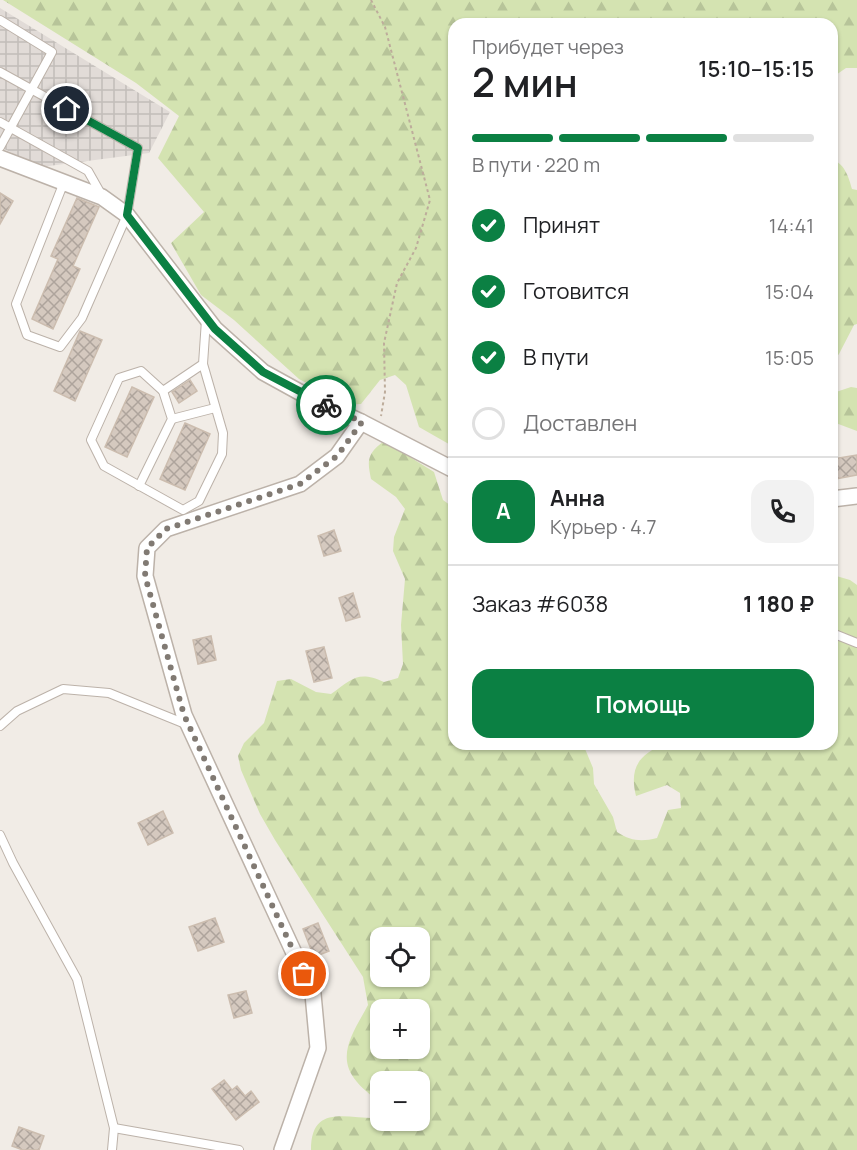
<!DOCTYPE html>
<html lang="ru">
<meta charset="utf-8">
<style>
body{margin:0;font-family:Manrope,sans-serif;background:#f2f2f2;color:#202124;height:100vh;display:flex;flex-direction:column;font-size:22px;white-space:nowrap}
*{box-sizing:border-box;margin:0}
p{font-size:20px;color:#757577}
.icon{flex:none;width:33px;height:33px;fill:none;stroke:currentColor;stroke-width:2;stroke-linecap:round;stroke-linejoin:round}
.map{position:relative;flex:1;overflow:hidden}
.side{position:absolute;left:448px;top:18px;width:390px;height:732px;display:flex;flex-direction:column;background:#fff;border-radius:18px;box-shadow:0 2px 4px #0004}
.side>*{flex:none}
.controls{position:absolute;left:370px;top:927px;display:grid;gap:12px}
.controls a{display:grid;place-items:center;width:60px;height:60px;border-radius:12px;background:#fff;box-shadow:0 2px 4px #0004;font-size:30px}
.pin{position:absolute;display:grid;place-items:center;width:51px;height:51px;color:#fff;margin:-26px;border:3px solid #fff;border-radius:50%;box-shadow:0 2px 6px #0007}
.courier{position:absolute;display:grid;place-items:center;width:60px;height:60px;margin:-30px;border:4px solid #0b8043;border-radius:50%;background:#fff;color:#222;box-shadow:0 2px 8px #0007}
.summary em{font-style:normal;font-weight:600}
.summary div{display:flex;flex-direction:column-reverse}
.summary{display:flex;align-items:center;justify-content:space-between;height:102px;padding:0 24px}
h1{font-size:39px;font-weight:600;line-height:45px}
.bar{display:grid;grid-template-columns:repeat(4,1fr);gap:9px 6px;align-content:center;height:72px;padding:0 24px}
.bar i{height:8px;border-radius:4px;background:#e0e0e0}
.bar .on{background:#0b8043}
.bar p{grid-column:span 4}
.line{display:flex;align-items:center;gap:15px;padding:0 24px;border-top:2px solid #e0e0e0}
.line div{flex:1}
.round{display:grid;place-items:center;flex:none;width:63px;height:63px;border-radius:18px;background:#f2f2f2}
ol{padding:0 24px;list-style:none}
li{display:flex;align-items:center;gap:18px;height:66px}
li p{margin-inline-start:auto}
li .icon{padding:6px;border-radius:50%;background:#0b8043;color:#fff;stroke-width:4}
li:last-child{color:#757577}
li i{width:33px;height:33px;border:3px solid #e0e0e0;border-radius:50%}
.button{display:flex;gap:12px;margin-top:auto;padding:12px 24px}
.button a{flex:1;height:69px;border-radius:18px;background:#0b8043;color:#fff;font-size:24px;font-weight:600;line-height:69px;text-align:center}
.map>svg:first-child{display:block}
</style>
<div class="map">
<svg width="857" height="1150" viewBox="0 0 857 1150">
<defs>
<pattern id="industrial-grid" width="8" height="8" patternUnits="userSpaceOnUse" patternTransform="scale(1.5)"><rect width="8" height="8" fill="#e1dbd7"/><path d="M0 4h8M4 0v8" fill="none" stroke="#c2bdb9"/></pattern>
<pattern id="forest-firs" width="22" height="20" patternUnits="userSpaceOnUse" patternTransform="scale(1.5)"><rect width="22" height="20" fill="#d4e3b1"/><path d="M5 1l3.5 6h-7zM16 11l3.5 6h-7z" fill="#b7c499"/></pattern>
<pattern id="building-cross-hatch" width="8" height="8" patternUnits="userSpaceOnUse" patternTransform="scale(1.5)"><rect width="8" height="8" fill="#d5c9bf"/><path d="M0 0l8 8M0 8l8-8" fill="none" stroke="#aea49c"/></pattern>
</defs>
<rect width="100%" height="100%" fill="#f1ece6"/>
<polygon fill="url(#industrial-grid)" points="0,8 170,112 149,153 41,167 0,147"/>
<g fill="url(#forest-firs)" fill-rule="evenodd">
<polygon points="3,0 857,0 857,68 846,68 833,77 832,24 454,24 454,447 419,427 406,385 395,375 380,380 361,404 347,405 299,379 234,320 201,295 171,243 204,212 158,158 179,116 136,83"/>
<path d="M833 160C845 164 849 178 852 189L857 190V324L854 325 839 354 833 361Z"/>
<polygon points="851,387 857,388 857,431 833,422 833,393"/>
<path d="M384 441 434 472 443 500 454 508V744H583L593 768 594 784 613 817 617 832C631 841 641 842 657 838L668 810 681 808 680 793 667 785 636 796C629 768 639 754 665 744H832L833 575 850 580 857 585V1150H311C311 1102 349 1120 381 1118V1120H420V1082H381V1105C375 1097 364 1091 357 1082 334 1056 355 1030 368 1005L363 977 275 840 260 814 241 770 238 756 244 743 264 723 277 681 291 679 316 692 331 694C352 679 358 670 384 682L398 678 403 664 401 625 405 579 393 551 394 537 405 509 396 497 371 479C367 460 367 454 384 441ZM381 938H420V976H381ZM381 1010H420V1048H381Z"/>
</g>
<g fill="url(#building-cross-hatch)" stroke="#ccbdaf" stroke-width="1.5">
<polygon points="0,193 13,201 0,224"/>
<polygon points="77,198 99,207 73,266 80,269 53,329 32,319 58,259 51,256"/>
<polygon points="80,331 102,340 75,401 54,391"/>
<polygon points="190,380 197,391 179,403 172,392"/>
<polygon points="132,387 154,397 127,457 105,447"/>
<polygon points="185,423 210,434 185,490 160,479"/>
<polygon points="857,455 857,475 835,479 832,459"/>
<polygon points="334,530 341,551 324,556 318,536"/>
<polygon points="353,593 360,617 346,621 339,598"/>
<polygon points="211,636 216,660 198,664 193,640"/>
<polygon points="324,647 332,678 314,682 306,651"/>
<polygon points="163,811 173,833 148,845 138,823"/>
<polygon points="215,918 224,942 198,951 189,927"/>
<polygon points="318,923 329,951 314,957 303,929"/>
<polygon points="246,991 252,1013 234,1018 228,995"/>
<polygon points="224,1080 232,1090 237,1086 245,1096 251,1091 259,1102 236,1120 212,1089"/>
<polygon points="19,1127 44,1136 39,1150 23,1150 12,1146"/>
</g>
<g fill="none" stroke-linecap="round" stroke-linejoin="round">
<defs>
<g id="lane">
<polyline points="0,20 52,52 0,147"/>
<polyline points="0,72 138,148 127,215 82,318 60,347 27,335 16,304 64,182"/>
<polyline points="0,122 88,171 101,194"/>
<polyline points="203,364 163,391 141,371 119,378 91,440 104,466 183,510 199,501 222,454 223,433 203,364 206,320"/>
<polyline points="172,419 215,408"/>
<polyline points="139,486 172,419 163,391"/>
<polyline points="832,633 857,643"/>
<polyline points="0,726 17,711 63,689 109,693 188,725"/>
<polyline points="0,835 13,863 77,979 114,1128 112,1150"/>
<polyline points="114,1128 239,1150"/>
</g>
<g id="street">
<polyline points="0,158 102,197 127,215 215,329 263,372 312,399 361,422 454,470"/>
<polyline points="832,499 857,496"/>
<polyline points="282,1150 318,1048 313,994 184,715 145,576 147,548 166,529 300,484 337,456 361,422"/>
</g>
</defs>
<use href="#lane" stroke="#bcb2a9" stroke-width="10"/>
<use href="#street" stroke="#bcb2a9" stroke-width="18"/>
<polyline stroke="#bdac9b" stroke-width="2" stroke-dasharray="3 3" stroke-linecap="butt" points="371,0 385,27 430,200 416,248 397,283 384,343 385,392 381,416"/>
<use href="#lane" stroke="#fff" stroke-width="8"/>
<use href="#street" stroke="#fff" stroke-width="15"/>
</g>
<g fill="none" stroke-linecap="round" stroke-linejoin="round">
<polyline stroke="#817a73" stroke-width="6" stroke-dasharray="0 10.8" points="304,974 184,715 145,576 147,548 166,529 300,484 337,456 362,422 326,405"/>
<polyline stroke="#0b8043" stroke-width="8" points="67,109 138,148 127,215 215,329 263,372 326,405"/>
</g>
</svg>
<div class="controls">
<a><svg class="icon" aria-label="locate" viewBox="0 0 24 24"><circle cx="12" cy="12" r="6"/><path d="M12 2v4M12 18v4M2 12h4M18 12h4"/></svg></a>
<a>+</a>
<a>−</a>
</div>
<div class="pin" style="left:304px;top:974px;background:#ea580c"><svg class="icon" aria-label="bag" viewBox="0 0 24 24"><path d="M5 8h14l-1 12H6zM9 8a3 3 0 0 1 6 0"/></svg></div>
<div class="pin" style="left:67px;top:109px;background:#1f2937"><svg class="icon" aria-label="home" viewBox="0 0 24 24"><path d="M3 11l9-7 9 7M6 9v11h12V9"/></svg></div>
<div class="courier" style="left:326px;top:405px"><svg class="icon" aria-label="bike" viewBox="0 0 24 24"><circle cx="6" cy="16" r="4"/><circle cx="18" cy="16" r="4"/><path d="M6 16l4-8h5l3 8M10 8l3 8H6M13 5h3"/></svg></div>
<section class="side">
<div class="summary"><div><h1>2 мин</h1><p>Прибудет через</p></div><em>15:10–15:15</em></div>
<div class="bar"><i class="on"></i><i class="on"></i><i class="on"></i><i></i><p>В пути · 220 m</p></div>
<ol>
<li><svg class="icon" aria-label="check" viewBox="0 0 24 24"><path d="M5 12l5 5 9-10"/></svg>Принят<p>14:41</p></li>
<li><svg class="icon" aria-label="check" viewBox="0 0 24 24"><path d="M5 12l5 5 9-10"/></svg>Готовится<p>15:04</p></li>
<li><svg class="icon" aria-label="check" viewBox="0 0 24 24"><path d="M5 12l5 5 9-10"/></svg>В пути<p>15:05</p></li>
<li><i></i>Доставлен</li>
</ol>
<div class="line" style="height:108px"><b class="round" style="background:#0b8043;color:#fff">А</b><div><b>Анна</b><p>Курьер · 4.7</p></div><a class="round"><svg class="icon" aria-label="phone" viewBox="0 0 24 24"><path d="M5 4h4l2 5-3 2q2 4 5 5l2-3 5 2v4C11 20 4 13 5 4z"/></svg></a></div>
<div class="line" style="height:78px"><div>Заказ #6038</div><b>1 180 ₽</b></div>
<div class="button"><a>Помощь</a></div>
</section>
</div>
